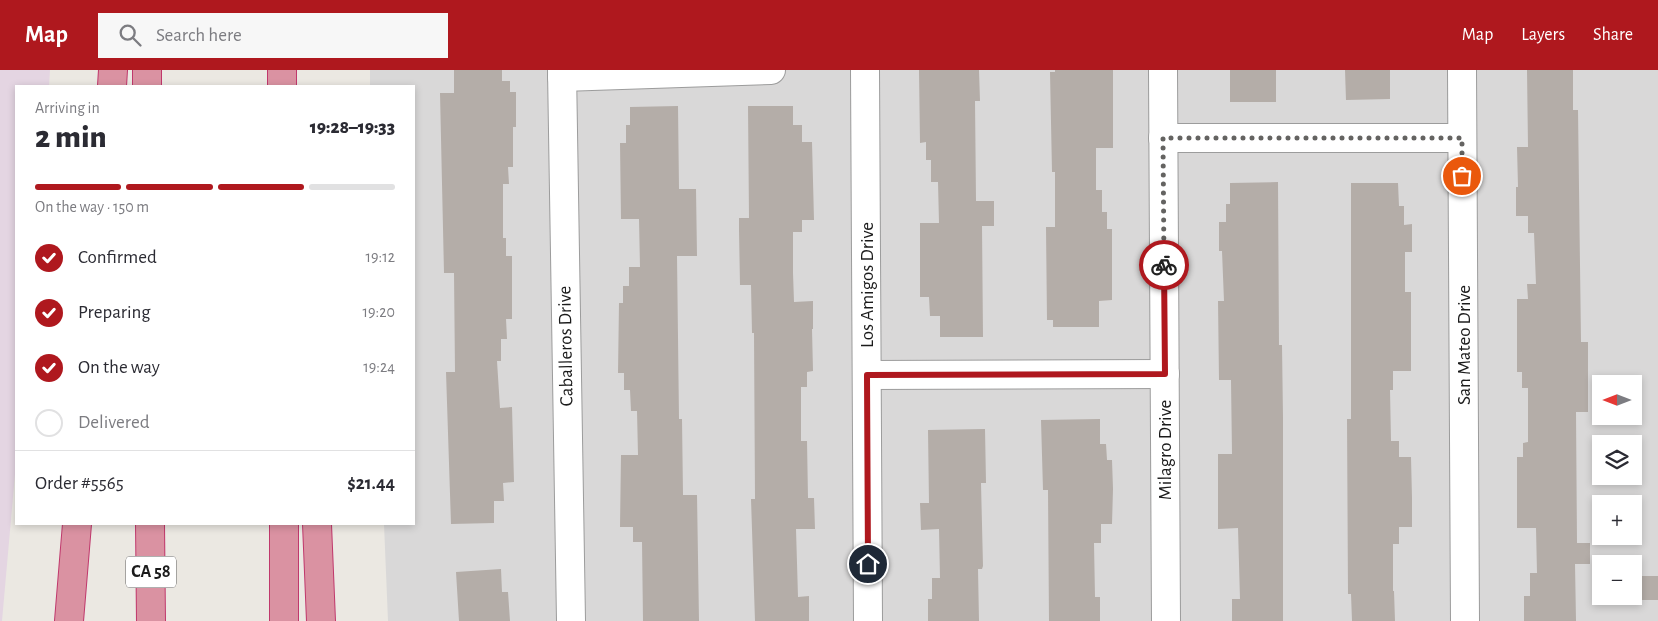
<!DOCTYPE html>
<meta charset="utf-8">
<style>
body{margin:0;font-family:"Alegreya Sans",sans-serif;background:#f7f7f7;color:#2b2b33;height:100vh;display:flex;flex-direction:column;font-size:19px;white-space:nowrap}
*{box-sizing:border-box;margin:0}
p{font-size:16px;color:#7c7c81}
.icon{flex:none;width:28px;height:28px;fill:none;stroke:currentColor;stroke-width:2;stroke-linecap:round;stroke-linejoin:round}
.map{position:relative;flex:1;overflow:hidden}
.sheet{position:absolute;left:15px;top:15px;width:400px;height:440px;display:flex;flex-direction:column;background:#fff;border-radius:0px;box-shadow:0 2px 8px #0003}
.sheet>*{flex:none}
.needle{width:32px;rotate:270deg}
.fabs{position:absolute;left:1592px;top:305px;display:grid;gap:10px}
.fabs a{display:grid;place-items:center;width:50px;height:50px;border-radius:0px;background:#fff;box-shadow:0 2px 8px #0003;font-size:25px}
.pin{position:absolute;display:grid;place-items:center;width:42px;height:42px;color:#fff;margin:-21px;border:2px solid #fff;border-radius:50%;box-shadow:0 1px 5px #0007}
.courier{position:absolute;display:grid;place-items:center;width:50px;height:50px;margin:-25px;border:4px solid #af181e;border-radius:50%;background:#fff;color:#222;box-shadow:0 1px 6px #0007}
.overview em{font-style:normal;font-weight:800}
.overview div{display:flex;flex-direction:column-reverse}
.overview{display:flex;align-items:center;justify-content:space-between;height:85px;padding:0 20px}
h1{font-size:32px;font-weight:800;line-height:38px}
.bar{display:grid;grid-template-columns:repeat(4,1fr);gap:8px 5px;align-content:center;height:60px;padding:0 20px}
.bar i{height:6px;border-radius:4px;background:#e1e1e2}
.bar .selected{background:#af181e}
.bar p{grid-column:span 4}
.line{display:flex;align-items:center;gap:12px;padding:0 20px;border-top:1px solid #e1e1e2}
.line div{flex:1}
ol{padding:0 20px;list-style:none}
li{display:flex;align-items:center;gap:15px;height:55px}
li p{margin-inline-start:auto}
li .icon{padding:5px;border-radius:50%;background:#af181e;color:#fff;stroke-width:4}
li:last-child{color:#7c7c81}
li i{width:28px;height:28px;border:2px solid #e1e1e2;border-radius:50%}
header{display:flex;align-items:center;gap:30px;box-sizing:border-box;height:70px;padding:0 25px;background:#af181e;color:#fff}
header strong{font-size:24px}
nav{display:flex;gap:28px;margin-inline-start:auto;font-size:18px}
.search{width:350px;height:45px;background:#f7f7f7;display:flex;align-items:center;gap:12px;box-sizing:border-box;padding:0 18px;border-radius:0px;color:#7c7c81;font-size:19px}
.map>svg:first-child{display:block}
</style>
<header>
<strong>Map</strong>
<div class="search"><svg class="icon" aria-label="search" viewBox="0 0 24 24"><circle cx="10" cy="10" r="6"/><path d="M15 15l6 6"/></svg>Search here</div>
<nav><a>Map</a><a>Layers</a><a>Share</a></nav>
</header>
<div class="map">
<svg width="1658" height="551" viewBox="0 0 1658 551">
<rect width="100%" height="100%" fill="#ebe8e2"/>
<path fill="#d9d8d8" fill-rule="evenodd" d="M370 0H1658V551H388L384 454H414V16H370ZM1601 314H1634V346H1601ZM1601 374H1634V406H1601ZM1601 434H1634V466H1601ZM1601 494H1634V526H1601Z"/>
<polygon fill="#e4d5e2" points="0,0 50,0 49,16 16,16 16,393 2,551 0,551"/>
<g fill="#b4ada8">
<polygon points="454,0 502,0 502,11 510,11 510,22 516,22 516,57 513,57 513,97 508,97 509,114 503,114 503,168 506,168 506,186 512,186 512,249 506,249 507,269 501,269 501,291 497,291 500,338 512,337 514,412 503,413 504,431 494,431 494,453 451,454 446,302 455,302 454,203 444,203 440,23 454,23"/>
<polygon points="919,0 979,0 980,31 975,31 976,131 994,131 994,156 982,156 983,267 940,267 940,246 930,246 929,227 920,227 920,153 939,153 938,112 931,112 931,90 926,90 926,72 920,73"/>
<polygon points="1055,0 1113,0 1113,78 1096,78 1096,120 1102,120 1102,142 1107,142 1107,159 1112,159 1112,230 1099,231 1099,257 1053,257 1053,250 1047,250 1046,157 1055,157 1055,102 1052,102 1050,2 1055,2"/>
<rect x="1230" y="0" width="46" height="32"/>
<polygon points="1345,0 1390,0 1390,29 1346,30"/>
<polygon points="1527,0 1573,0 1573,40 1578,40 1581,272 1588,272 1588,342 1576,342 1577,473 1590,473 1590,494 1575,494 1576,551 1524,551 1524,526 1530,526 1530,503 1537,503 1536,458 1517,458 1517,387 1523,387 1523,373 1528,372 1528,318 1522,318 1522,302 1517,302 1517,229 1528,229 1527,214 1536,214 1534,163 1528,163 1528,146 1516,146 1516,117 1518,117 1517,77 1528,77"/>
<polygon points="678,36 679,119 696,119 697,186 677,186 679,349 682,349 683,425 697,425 699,551 643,551 642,472 633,472 633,457 620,457 621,385 638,385 637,341 631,341 630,320 624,320 624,303 618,303 619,233 623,233 623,216 629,216 629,197 640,197 639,149 621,149 620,73 626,73 626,55 630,55 630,37"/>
<polygon points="748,36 793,36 793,55 802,55 802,72 812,72 814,150 802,150 802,162 793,162 793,203 794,232 813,231 813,259 812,259 813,301 807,302 807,317 801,317 801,371 807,371 808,428 814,428 815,459 796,459 798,527 809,526 809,551 755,551 751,429 755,429 754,263 752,263 751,215 740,215 739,160 739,148 749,148"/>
<polygon points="1278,112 1279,275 1282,275 1283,348 1283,551 1232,551 1232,529 1240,529 1238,458 1218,459 1218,384 1232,384 1231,310 1219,310 1218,231 1224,231 1222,181 1219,181 1219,152 1226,152 1226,134 1230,134 1230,113"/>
<polygon points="1351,113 1398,113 1399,136 1404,136 1404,155 1412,154 1412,182 1405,182 1405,222 1411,222 1411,301 1393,301 1393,320 1390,320 1391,371 1399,371 1399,387 1411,387 1412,428 1412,457 1399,457 1399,474 1393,474 1393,521 1394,521 1395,551 1352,551 1351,524 1348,524 1347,349 1351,349"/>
<polygon points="1100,349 1100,374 1106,374 1107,390 1112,390 1113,419 1112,454 1101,454 1101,473 1094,473 1095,527 1100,527 1100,551 1049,551 1048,420 1043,420 1041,350"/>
<polygon points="985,359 986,413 981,413 983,496 982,499 978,499 979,551 928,551 928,529 932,529 932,508 940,508 939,459 921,460 920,433 929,433 928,360"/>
<polygon points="501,499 502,522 508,522 510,551 459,551 456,502"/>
<rect x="1635" y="506" width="23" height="24"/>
</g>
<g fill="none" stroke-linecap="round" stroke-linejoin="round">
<defs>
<g id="minor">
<polyline points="562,0 571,551"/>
<polyline points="865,0 868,551"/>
<polyline points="1163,0 1166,551"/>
<polyline points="1462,0 1465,551"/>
<polyline points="562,7 771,0"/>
<polyline points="1163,68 1462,68"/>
<polyline points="867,305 1165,304"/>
</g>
<g id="highway">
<polyline points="147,0 147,16"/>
<polyline points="282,0 282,16"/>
<polyline points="112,16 113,0"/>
<polyline points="150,454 151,551"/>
<polyline points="284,454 284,551"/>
<polyline points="317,454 321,551"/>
<polyline points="69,551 77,454"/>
</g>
</defs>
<use href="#minor" stroke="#9c9c9c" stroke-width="30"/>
<use href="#highway" stroke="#c0386c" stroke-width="30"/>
<use href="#minor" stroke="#fff" stroke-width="28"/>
<use href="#highway" stroke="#da92a2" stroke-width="28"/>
</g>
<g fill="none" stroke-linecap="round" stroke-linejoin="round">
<polyline stroke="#646361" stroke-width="5" stroke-dasharray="0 9" points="1164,195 1163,68 1462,68 1462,106"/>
<polyline stroke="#af181e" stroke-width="6" points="868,494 867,305 1165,304 1164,195"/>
</g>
<g text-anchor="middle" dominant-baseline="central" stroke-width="4" stroke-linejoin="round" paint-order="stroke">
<rect fill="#fff" stroke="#5f5f5f" stroke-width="1" x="126" y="486.5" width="50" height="31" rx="4"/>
<g font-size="18" font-weight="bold" fill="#1b1b1b">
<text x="151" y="502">CA 58</text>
</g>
<g font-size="19" fill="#1b1b1b" stroke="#fff">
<text transform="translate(867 215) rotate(-90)">Los Amigos Drive</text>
<text transform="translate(1464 275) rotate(-90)">San Mateo Drive</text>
<text transform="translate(566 276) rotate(-91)">Caballeros Drive</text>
<text transform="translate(1165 380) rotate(-90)">Milagro Drive</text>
</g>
</g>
</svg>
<div class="fabs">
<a><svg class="needle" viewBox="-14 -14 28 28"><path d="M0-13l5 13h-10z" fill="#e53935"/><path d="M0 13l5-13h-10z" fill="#7c7c81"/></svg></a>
<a><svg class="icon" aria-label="layers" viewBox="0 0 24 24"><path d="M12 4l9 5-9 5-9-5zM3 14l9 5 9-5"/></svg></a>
<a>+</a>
<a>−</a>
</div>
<div class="pin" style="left:1462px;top:106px;background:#ea580c"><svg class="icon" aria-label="bag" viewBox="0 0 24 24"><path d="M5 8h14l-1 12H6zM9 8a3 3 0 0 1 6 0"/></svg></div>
<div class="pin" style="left:868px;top:494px;background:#1f2937"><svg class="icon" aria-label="home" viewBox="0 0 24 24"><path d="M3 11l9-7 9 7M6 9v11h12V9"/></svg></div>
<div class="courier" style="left:1164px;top:195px"><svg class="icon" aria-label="bike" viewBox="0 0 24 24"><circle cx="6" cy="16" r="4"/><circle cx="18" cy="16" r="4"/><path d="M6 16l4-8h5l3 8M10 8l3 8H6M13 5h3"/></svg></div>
<section class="sheet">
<div class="overview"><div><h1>2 min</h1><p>Arriving in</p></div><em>19:28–19:33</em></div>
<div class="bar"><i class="selected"></i><i class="selected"></i><i class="selected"></i><i></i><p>On the way · 150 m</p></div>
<ol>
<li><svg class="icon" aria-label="check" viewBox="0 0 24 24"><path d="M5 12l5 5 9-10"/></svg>Confirmed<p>19:12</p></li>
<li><svg class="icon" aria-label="check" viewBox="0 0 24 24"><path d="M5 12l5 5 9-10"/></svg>Preparing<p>19:20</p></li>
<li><svg class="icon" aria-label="check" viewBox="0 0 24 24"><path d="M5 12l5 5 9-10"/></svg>On the way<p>19:24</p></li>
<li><i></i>Delivered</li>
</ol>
<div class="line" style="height:65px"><div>Order #5565</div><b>$21.44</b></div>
</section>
</div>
